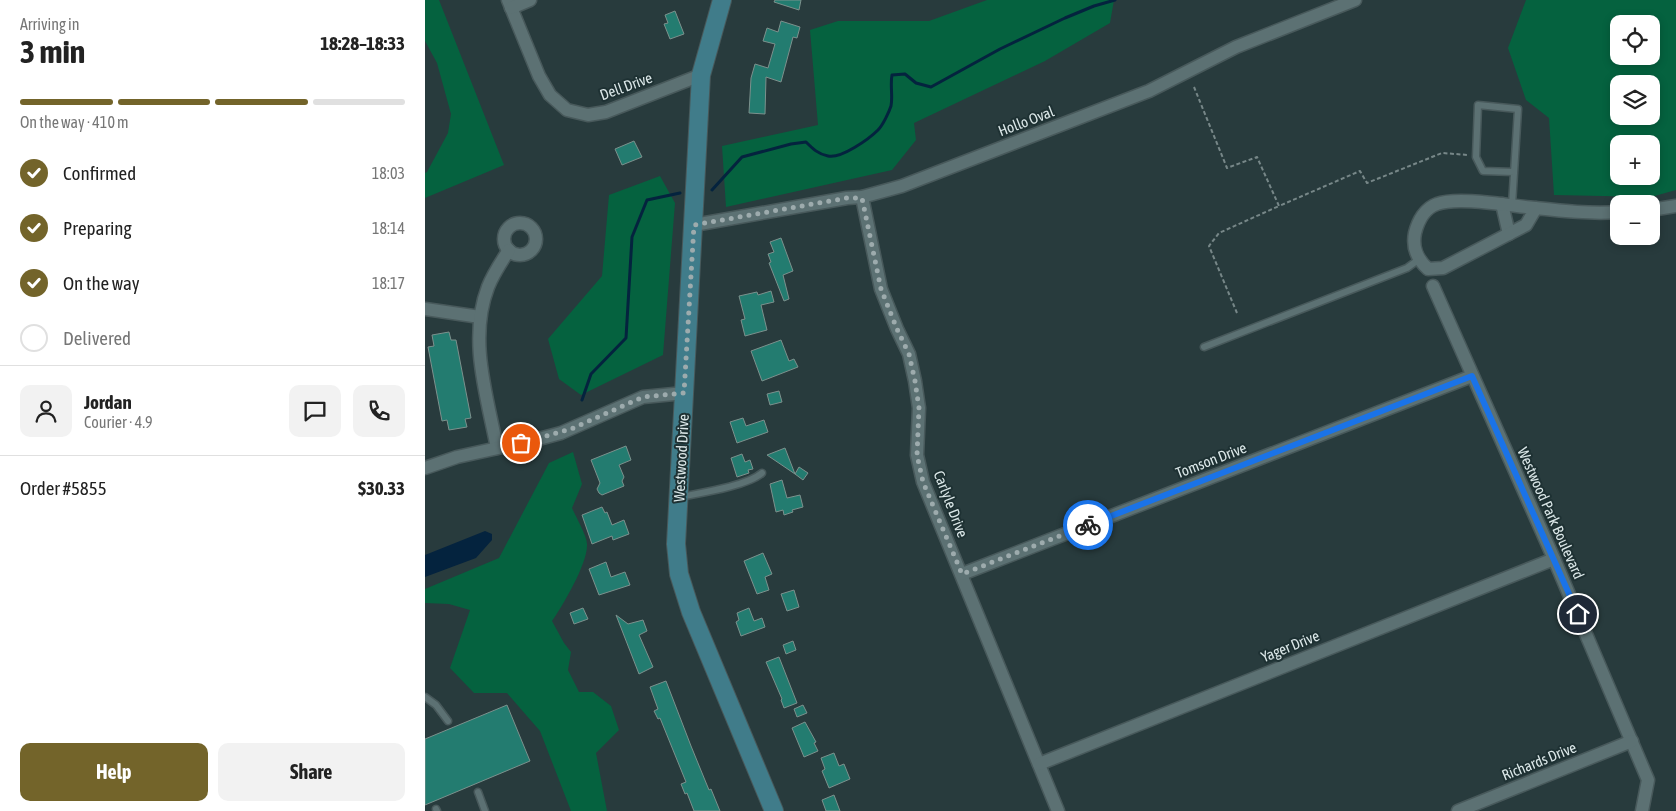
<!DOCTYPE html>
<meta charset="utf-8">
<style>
body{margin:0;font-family:"Asap Condensed",sans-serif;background:#f2f2f2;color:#222;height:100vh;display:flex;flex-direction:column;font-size:19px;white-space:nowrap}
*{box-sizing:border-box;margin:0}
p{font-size:16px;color:#767676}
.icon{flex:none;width:28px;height:28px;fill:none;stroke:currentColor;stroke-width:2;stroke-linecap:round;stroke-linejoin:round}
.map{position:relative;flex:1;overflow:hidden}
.details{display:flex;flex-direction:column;background:#fff;width:425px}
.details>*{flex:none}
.buttons{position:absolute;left:1185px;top:15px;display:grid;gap:10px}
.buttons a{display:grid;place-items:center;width:50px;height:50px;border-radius:10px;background:#fff;box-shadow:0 2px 8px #0003;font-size:25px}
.pin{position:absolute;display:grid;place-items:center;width:42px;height:42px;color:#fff;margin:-21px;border:2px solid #fff;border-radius:50%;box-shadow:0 1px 5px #0007}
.courier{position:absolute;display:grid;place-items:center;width:50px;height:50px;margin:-25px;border:4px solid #1a73e8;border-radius:50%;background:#fff;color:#222;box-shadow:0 1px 6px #0007}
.headline em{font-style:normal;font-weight:700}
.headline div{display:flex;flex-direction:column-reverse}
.headline{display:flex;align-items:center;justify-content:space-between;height:85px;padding:0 20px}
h1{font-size:32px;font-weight:700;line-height:38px}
.bar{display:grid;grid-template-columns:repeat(4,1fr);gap:8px 5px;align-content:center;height:60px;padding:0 20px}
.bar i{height:6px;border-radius:4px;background:#e0e0e0}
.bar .on{background:#73642a}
.bar p{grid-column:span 4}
.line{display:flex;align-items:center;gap:12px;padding:0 20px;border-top:1px solid #e0e0e0}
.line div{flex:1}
.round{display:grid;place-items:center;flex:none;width:52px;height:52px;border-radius:10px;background:#f2f2f2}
ol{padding:0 20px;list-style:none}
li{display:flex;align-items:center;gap:15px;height:55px}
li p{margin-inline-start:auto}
li .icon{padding:5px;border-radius:50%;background:#73642a;color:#fff;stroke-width:4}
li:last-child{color:#767676}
li i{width:28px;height:28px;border:2px solid #e0e0e0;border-radius:50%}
.action{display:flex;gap:10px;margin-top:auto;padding:10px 20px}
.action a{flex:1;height:58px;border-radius:10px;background:#73642a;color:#fff;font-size:20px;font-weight:700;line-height:58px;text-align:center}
.action a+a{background:#f2f2f2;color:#222}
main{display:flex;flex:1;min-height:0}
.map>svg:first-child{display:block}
</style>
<main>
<section class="details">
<div class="headline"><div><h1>3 min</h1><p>Arriving in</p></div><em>18:28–18:33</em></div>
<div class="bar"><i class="on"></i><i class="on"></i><i class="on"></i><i></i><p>On the way · 410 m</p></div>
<ol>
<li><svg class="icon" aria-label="check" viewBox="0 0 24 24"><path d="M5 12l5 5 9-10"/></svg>Confirmed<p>18:03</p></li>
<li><svg class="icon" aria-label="check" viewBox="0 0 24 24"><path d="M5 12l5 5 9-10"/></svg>Preparing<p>18:14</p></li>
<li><svg class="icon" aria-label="check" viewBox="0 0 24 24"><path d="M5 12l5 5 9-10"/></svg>On the way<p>18:17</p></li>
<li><i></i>Delivered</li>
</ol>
<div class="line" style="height:90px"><a class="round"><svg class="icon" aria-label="person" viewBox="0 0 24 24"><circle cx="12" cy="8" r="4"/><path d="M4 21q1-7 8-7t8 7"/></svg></a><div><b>Jordan</b><p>Courier · 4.9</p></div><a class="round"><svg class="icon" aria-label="chat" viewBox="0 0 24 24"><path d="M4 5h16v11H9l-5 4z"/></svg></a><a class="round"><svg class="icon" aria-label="phone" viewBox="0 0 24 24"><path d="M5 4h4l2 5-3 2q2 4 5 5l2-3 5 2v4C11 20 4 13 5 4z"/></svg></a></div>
<div class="line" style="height:65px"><div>Order #5855</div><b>$30.33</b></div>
<div class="action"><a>Help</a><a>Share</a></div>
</section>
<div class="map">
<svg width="1251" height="811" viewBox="0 0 1251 811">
<rect width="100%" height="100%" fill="#283b3d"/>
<g fill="#05623f" fill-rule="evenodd">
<polygon points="0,0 14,0 79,165 0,198 0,173 2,172 23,133 26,114 12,63 0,41"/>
<polygon points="562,0 689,0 685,23 620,61 489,123 491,140 467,170 301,207 297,146 393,125 385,30 413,21 504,21"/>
<path d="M1101 0H1251V190L1226 197 1129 195 1124 118 1101 100 1083 48ZM1194 24H1226V56H1194ZM1194 84H1226V116H1194ZM1194 144H1226V176H1194Z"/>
<polygon points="235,176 250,203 238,355 156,395 134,379 123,339 177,276 184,195"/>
<path d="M148 452 157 484 147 508C151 517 162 536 162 544 163 563 138 605 127 621L139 643 146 652 143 670 154 692H168L186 706 194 730 171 753 182 811H146L115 731 82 693H49L25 668 45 610 24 604 0 603V589L74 558 124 463Z"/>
</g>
<polygon fill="#04233e" points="60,531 67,534 67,540 51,558 0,577 0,555"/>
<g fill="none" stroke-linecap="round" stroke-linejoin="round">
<g stroke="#04233e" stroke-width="3">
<path d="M287 190 317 157 366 144 381 142C388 149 393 154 403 156 416 159 444 139 453 130 458 125 464 112 466 106 468 97 465 85 467 75L480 74 491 83 506 87 575 49 640 18 669 6 690 0"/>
<polyline points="157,400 166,374 201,338 207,237 222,200 255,193"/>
</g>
</g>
<g fill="#237c70" stroke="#7c918d">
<polygon points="350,0 376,0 374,10 349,2"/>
<polygon points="250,11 259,34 245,39 239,24 243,23 240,15"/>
<polygon points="356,21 375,27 372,38 368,37 356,82 341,77 340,114 324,113 326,78 330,64 343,68 350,44 338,41 342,28 353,32"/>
<polygon points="209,141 217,157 197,165 190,149"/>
<polygon points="356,238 368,271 358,275 364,299 359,301 344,263 346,262 343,254 349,252 345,242"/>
<polygon points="346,291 349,302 336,305 342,330 320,336 316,320 320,319 314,296 332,292 333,295"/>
<polygon points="24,332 26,340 31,340 46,418 40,419 42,427 24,430 22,420 17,421 3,347 9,346 7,335"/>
<polygon points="356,340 364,361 369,359 373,367 337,381 326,351"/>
<polygon points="354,391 357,402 345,405 342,394"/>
<polygon points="318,418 321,426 339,420 343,432 312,443 305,422"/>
<polygon points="201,446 206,460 194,465 199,477 197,481 199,486 177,495 174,493 172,489 175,483 166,460"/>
<polygon points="360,448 370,474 342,455"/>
<polygon points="317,454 320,462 325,460 328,469 323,470 324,473 312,477 306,458"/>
<polygon points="374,467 383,473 378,480 370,474"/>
<polygon points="357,480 362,498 375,495 378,507 367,510 368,512 359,515 358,510 351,512 345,484"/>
<polygon points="177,507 180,513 182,512 187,525 199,520 204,534 188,540 187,536 167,544 157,515"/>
<polygon points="338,553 347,574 340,577 344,590 332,594 319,561"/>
<polygon points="181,562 186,577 200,572 205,585 174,595 164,569"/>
<polygon points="369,590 374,607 362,611 356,594"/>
<polygon points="158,608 163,619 149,624 145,613"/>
<polygon points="324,608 329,621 337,618 340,627 316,636 311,622 314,620 312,613"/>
<polygon points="191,615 203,624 218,620 222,631 214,635 228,667 214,674"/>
<polygon points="368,641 371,650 361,654 358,645"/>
<polygon points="354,657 372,703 359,708 356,700 357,699 341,662"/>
<polygon points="241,681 266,746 284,790 286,789 295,811 269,811 262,793 260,794 256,784 261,782 235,718 233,719 229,711 233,709 225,687"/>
<polygon points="82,705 105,761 0,805 0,739"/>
<polygon points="378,705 382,713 372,717 369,709"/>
<polygon points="380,722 391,742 389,743 393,751 379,757 367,728"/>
<polygon points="409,753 414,766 419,764 425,779 404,788 397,771 400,769 396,758"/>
<polygon points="409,795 415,811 401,811 397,800"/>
</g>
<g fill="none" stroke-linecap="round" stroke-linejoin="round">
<defs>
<g id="lane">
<polyline points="1087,205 1093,109 1053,105 1051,157 1058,171 1089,172"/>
<polyline points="779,347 982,268 993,260"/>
<path d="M255 497C275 493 322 486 337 473"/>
<polyline points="0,697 11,705 23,721"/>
<polyline points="53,792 60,811"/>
<polyline points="11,809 12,811"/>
</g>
<g id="street">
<polyline points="83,0 114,76 125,95 142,110 163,115 181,112 276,75"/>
<polyline points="86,8 105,0"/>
<polyline points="437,197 456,289 472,329 484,354 490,381 494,408 492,455 498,482 633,811"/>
<polyline points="1077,204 1084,234"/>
<path d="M1111 208 1101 225 1018 268 1003 269C992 259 987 248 990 233 993 221 1000 208 1012 204 1033 196 1086 206 1110 208 1138 211 1166 214 1194 212"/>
<polyline points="1226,210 1251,206"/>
<circle cx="95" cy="239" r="16"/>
<polyline points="269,225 422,198 437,197 477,186 724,91 811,47 930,0"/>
<polyline points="1008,286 1129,559 1223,780 1217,811"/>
<polyline points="0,309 55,317"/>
<path d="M72 448C62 396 43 339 63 287 68 274 76 262 84 250"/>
<polyline points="0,468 32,457 110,440 136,433 218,397 259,393"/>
<polyline points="537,574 1047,376"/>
<polyline points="614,764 1129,559"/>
<polyline points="1033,811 1207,741"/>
</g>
<polyline id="secondary" points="297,0 276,75 251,544 254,574 266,612 349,811"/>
</defs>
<use href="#lane" stroke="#48595b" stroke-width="9"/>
<use href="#street" stroke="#48595b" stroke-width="15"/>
<use href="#secondary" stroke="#48595b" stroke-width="20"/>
<g stroke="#778788" stroke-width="2" stroke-dasharray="4 2.5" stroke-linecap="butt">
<polyline points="769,87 802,168 832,157 854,206 935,171 942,183 1017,153 1043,155"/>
<polyline points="812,313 784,246 794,233 854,206"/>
</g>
<use href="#lane" stroke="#5c7173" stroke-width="6"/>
<use href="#street" stroke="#5c7173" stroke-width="12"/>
<use href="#secondary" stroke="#407c8a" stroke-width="18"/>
</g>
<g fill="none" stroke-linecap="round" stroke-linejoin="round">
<polyline stroke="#9dabad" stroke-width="5" stroke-dasharray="0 9" points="96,443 146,429 218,397 259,393 269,225 422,198 437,198 456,289 472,329 484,354 490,381 494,408 492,455 498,482 537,574 663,525"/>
<polyline stroke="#1a73e8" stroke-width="6" points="663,525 1047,376 1153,614"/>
</g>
<g text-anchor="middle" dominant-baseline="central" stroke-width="4" stroke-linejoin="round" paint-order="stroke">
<g font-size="15" fill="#dce8e9" stroke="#1e3133">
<text transform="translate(201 86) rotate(-20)">Dell Drive</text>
<text transform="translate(601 121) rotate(-21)">Hollo Oval</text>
<text transform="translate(256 458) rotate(-87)">Westwood Drive</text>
<text transform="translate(786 460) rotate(-21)">Tomson Drive</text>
<text transform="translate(526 504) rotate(69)">Carlyle Drive</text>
<text transform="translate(1126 513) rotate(66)">Westwood Park Boulevard</text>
<text transform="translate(865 646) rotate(-22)">Yager Drive</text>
<text transform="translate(1114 761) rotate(-22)">Richards Drive</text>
</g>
</g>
</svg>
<div class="buttons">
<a><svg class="icon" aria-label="locate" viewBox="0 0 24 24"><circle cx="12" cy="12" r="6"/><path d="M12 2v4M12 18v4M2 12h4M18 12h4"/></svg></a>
<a><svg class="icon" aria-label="layers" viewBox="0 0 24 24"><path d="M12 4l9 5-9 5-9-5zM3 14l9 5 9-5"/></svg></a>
<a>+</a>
<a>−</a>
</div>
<div class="pin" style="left:96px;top:443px;background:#ea580c"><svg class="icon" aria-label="bag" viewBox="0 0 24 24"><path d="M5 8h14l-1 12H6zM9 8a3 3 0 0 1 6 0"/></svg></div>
<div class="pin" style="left:1153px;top:614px;background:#1f2937"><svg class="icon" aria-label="home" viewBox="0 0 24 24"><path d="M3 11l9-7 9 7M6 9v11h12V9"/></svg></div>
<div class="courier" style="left:663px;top:525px"><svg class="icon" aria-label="bike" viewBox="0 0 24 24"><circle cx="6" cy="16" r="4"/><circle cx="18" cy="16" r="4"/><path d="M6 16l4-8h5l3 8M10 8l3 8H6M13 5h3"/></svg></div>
</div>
</main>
